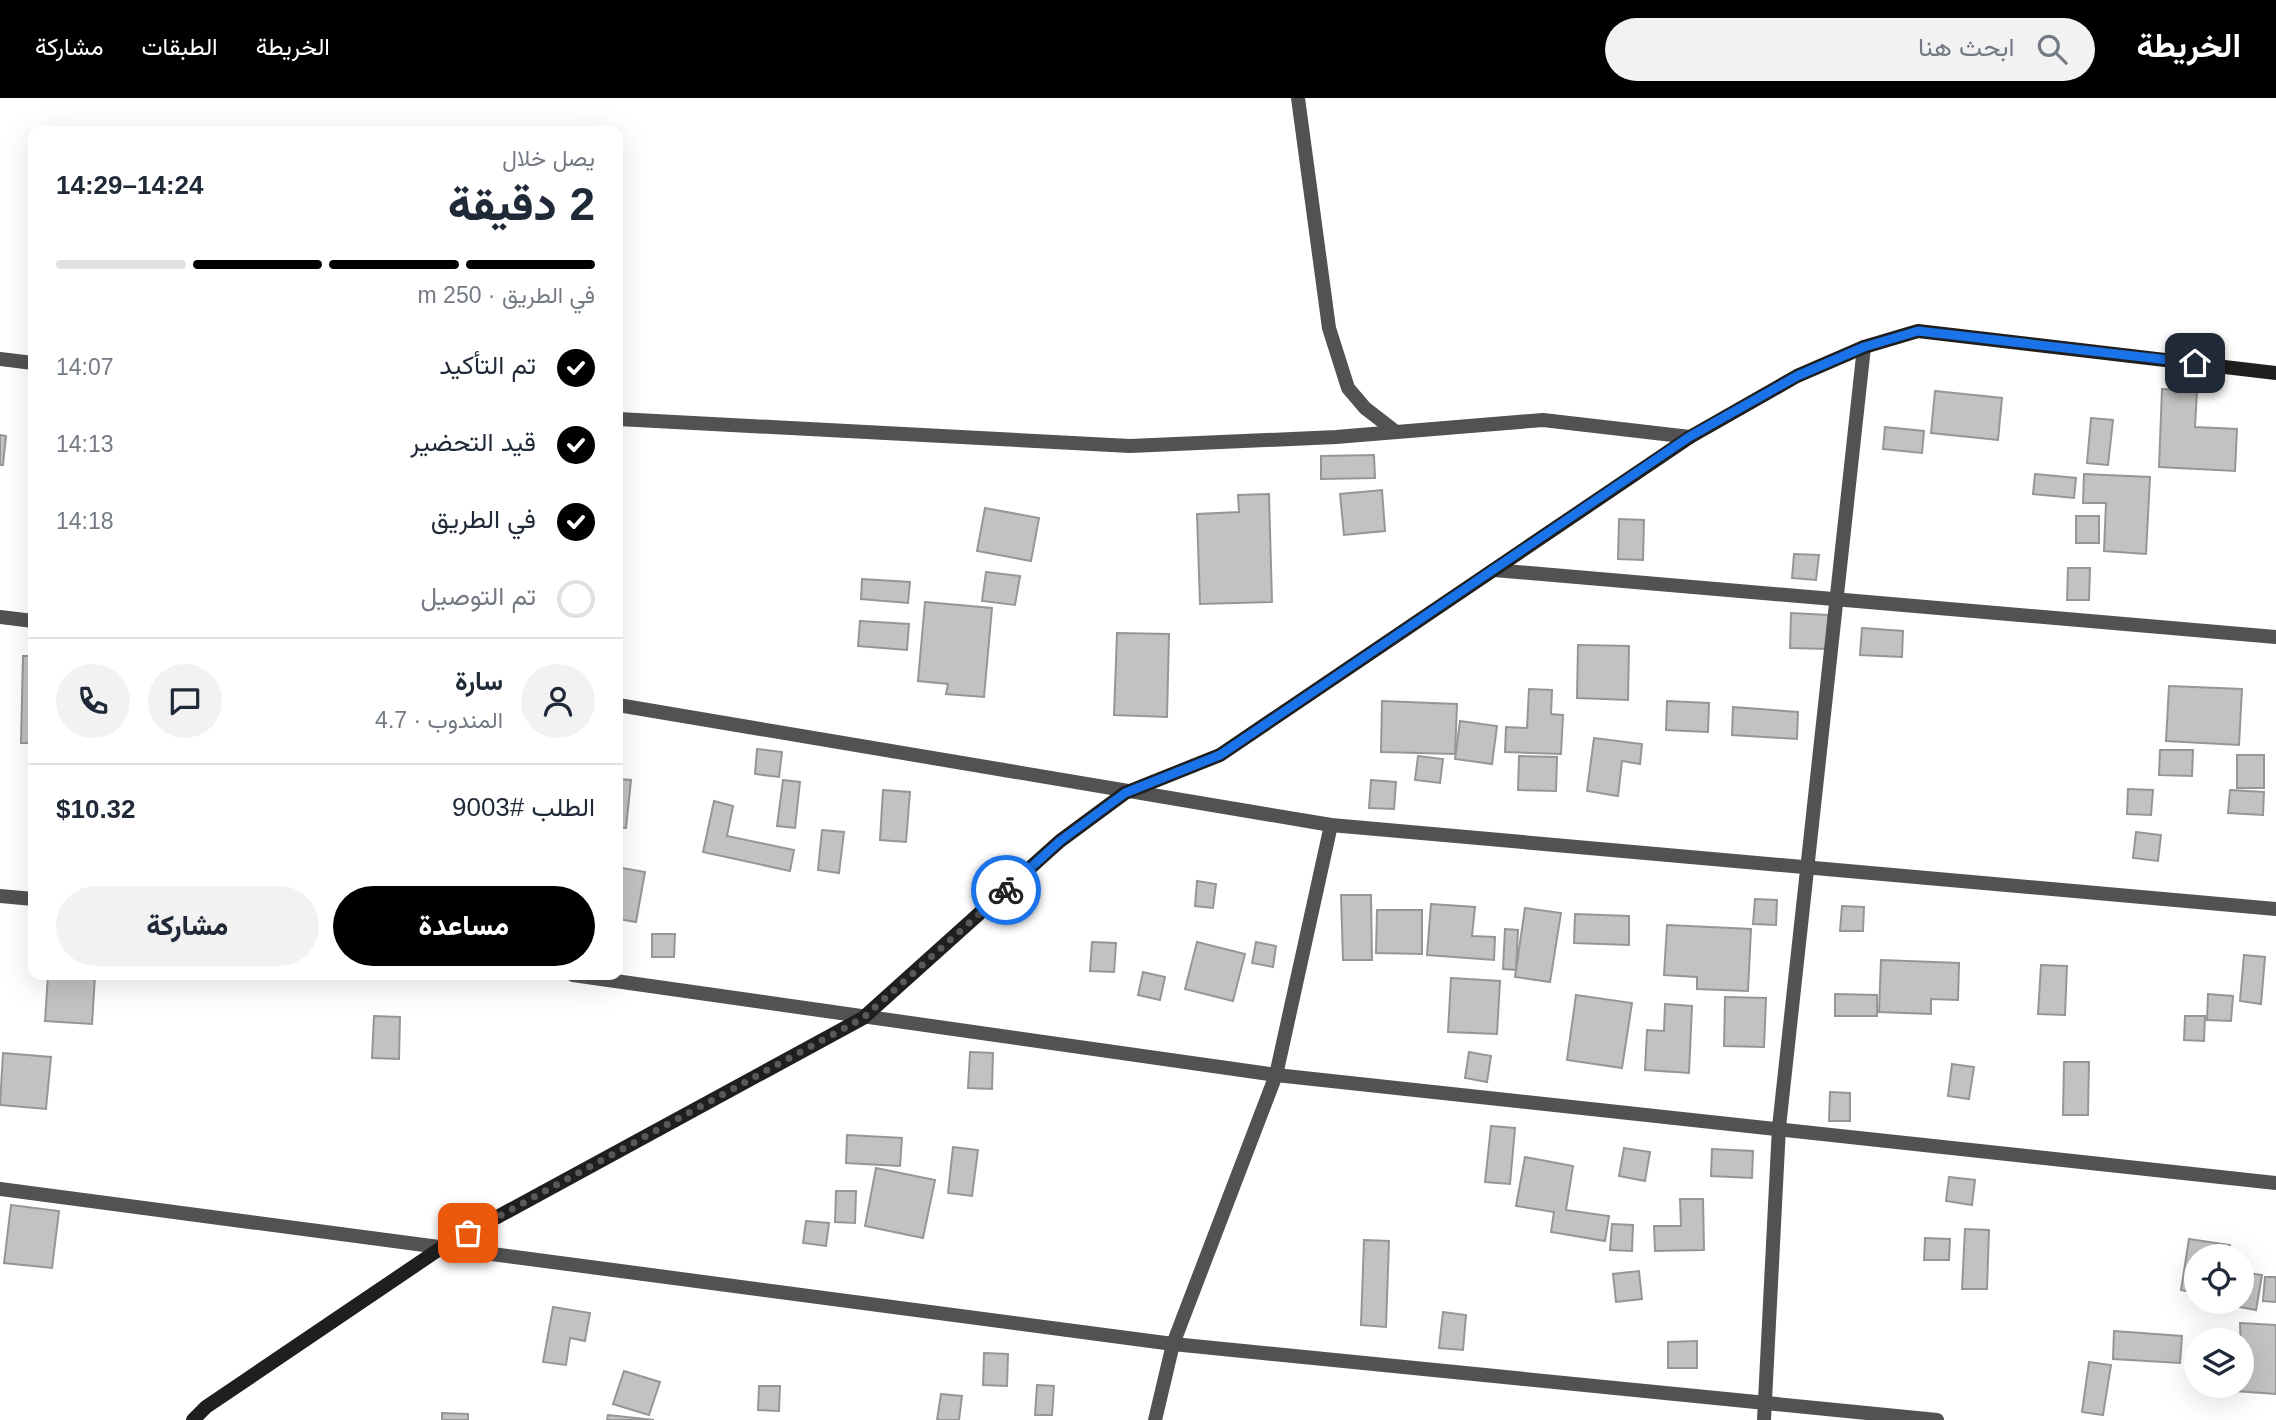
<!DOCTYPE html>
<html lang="ar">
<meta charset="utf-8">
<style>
body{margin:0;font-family:Helvetica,Vazirmatn,sans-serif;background:#f2f2f3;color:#1f2937;direction:rtl;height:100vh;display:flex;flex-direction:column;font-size:26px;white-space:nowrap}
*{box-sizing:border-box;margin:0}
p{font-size:23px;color:#747a83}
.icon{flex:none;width:38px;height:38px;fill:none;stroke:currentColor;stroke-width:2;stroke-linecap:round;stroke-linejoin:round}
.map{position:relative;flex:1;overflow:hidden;direction:ltr}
.sheet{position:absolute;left:28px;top:28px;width:595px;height:854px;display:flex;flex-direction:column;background:#fff;border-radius:14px;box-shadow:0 7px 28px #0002;direction:rtl}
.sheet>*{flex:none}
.buttons{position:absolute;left:2184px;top:1146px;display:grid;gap:14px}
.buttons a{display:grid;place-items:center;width:70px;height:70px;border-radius:50%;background:#fff;box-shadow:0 7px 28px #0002;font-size:35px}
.pin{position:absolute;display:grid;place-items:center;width:60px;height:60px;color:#fff;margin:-30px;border-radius:14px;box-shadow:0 4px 10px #0006}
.courier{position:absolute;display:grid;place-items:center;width:70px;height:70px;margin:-35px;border:5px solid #1a73e8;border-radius:50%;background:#fff;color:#222;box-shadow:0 2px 9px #0007}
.head em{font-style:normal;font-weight:800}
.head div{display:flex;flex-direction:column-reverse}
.head{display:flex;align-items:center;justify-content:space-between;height:119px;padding:0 28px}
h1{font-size:46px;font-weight:800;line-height:52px}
.bar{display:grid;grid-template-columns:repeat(4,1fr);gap:10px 7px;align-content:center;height:84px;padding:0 28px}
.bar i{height:9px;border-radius:5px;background:#e0e1e3}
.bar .active{background:#000}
.bar p{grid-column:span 4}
.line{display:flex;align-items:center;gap:18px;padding:0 28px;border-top:2px solid #e0e1e3}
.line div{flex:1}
.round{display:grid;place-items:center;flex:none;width:74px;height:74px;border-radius:37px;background:#f2f2f3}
ol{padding:0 28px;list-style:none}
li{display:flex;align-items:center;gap:21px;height:77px}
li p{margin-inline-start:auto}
li .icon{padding:7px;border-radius:50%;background:#000;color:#fff;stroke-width:4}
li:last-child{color:#747a83}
li i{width:38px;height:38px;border:4px solid #e0e1e3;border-radius:50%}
.button{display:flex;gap:14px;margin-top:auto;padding:14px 28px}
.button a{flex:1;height:80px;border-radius:42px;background:#000;color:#fff;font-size:28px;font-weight:800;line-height:80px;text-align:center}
.button a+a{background:#f2f2f3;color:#1f2937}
header{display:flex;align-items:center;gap:42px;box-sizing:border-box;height:98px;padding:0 35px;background:#000;color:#fff}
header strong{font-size:33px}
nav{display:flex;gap:38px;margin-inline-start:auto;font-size:24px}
.search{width:490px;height:63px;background:#f2f2f3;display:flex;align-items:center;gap:18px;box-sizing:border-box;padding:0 24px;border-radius:38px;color:#747a83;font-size:26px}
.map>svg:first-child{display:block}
</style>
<header>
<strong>الخريطة</strong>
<div class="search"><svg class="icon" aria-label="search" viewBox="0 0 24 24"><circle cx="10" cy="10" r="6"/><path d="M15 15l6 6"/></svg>ابحث هنا</div>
<nav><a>الخريطة</a><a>الطبقات</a><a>مشاركة</a></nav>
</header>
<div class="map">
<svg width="2276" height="1322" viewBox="0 0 2276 1322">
<rect width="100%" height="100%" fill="#fff"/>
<g fill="#c2c2c2" stroke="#969696" stroke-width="2">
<polygon points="2162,291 2197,293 2195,329 2237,331 2235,373 2159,369"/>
<polygon points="1935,293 2002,300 1998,342 1931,335"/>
<polygon points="2091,320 2113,322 2108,367 2087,365"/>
<polygon points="1885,329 1924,333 1922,355 1883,351"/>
<polygon points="0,337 6,338 3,367 0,367"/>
<polygon points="1374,357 1375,380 1321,381 1321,358"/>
<polygon points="2035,376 2076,380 2074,400 2033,396"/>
<polygon points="2084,376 2150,379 2146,456 2104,453 2106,405 2083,405"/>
<polygon points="1382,392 1385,433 1344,437 1340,396"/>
<polygon points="1269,396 1272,504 1200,506 1197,416 1239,414 1238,397"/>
<polygon points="985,410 1039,420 1031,463 977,453"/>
<rect x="2076" y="418" width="23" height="27"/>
<polygon points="1619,421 1644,422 1643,462 1618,461"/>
<polygon points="1794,456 1819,457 1816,482 1792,480"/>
<polygon points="2068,470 2090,470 2089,502 2067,502"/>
<polygon points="986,474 1020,478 1015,507 982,503"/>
<polygon points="862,481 910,484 908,505 861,501"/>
<polygon points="925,504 992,510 984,599 946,596 948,586 918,583"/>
<polygon points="1791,515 1828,517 1827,551 1790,550"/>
<polygon points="860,523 909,526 907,552 858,548"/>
<polygon points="1862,530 1903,533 1902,559 1860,557"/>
<polygon points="1117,535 1169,536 1167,619 1114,617"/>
<polygon points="1578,547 1629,548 1628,602 1577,600"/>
<polygon points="23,558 33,558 33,645 21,645"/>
<polygon points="2169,588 2242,591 2239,647 2166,643"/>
<polygon points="1529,591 1552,592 1551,616 1563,617 1561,656 1505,654 1506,629 1527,630"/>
<polygon points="1382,603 1457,606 1455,656 1381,654"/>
<polygon points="1667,603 1709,605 1708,634 1666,632"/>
<polygon points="1733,609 1798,614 1797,641 1732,637"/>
<polygon points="1460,623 1497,628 1492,666 1455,661"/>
<polygon points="1594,640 1642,646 1640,666 1622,663 1618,698 1587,693"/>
<polygon points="757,651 782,654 779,679 755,676"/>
<polygon points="2160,652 2193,652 2192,678 2159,677"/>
<rect x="2237" y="657" width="27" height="33"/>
<polygon points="1418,658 1443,661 1440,685 1415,682"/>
<polygon points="1519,658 1557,659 1556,693 1518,692"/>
<polygon points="618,681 631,682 626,730 618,729"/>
<polygon points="783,682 800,684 795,730 777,728"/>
<polygon points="1371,682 1396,684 1394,711 1369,710"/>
<polygon points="2128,691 2153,692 2151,717 2127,716"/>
<polygon points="883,692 910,694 906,744 880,742"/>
<polygon points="2230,692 2264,694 2263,717 2228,715"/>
<polygon points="714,703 733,708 727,738 794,752 790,773 703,754"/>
<polygon points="822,732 844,734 839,775 818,772"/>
<polygon points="2136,734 2161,737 2158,763 2133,760"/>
<polygon points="622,770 645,774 636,824 618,821"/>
<polygon points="1197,783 1216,786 1213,810 1195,808"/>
<polygon points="1341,797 1371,797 1372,862 1343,862"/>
<polygon points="1755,801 1777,802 1776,827 1753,826"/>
<polygon points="1431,806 1475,809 1472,838 1495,839 1494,862 1427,857"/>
<polygon points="1842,808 1864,809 1863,833 1840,833"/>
<polygon points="1525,810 1561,815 1550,884 1515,879"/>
<polygon points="1377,812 1422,812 1422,856 1376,855"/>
<polygon points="1575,816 1629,818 1629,847 1574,845"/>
<polygon points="1667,827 1751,831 1748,893 1697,891 1697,879 1664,877"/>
<polygon points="1505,831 1518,832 1516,872 1503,871"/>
<polygon points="652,836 675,836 674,859 652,859"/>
<polygon points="1092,844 1116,845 1114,874 1090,873"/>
<polygon points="1197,844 1245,856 1233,903 1185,891"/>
<polygon points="1256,844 1276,848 1273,869 1252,865"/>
<polygon points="2244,857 2265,859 2261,906 2240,903"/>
<polygon points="1881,862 1959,865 1958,902 1931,901 1931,916 1879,914"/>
<polygon points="2041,867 2067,868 2065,917 2038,916"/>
<polygon points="1143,874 1165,879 1160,902 1138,897"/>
<polygon points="48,877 95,878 92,926 45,923"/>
<polygon points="1451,880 1500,883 1497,936 1448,934"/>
<polygon points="1835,896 1877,897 1877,918 1835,918"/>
<polygon points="2208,896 2233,898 2231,923 2207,922"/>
<polygon points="1576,897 1632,905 1622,970 1567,962"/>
<polygon points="1725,899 1766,900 1764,949 1724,948"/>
<polygon points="1665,906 1692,908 1689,975 1645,972 1647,932 1664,933"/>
<polygon points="374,918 400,919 399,961 372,960"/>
<polygon points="2185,918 2205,918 2204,943 2184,942"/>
<polygon points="970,954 993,955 992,991 968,990"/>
<polygon points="1469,954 1491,958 1487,984 1465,980"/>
<polygon points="3,955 51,959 46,1011 0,1007"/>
<polygon points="2064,964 2089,964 2088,1017 2063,1017"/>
<polygon points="1952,966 1974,969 1969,1001 1948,998"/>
<polygon points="1830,994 1850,995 1850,1023 1829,1023"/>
<polygon points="1491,1028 1515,1030 1510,1086 1485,1084"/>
<polygon points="847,1037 902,1040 900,1068 846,1065"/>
<polygon points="953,1049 978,1052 972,1098 948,1095"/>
<polygon points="1624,1050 1650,1054 1645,1083 1619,1078"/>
<polygon points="1712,1051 1753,1053 1752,1080 1711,1078"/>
<polygon points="1525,1059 1573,1068 1566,1112 1609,1118 1605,1143 1551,1134 1554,1114 1516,1108"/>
<polygon points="876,1070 935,1082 923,1140 865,1128"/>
<polygon points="1949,1079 1975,1082 1972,1107 1946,1103"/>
<polygon points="836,1093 856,1093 855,1125 835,1124"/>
<polygon points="1680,1101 1703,1101 1704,1152 1655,1153 1654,1128 1681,1128"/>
<polygon points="11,1107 59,1113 52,1170 4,1165"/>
<polygon points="806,1123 829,1125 826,1148 803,1145"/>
<polygon points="1612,1126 1633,1127 1632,1153 1610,1152"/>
<polygon points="1965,1131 1989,1132 1987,1191 1962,1191"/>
<polygon points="1925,1140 1950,1141 1949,1162 1924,1162"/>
<polygon points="2189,1141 2230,1147 2228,1158 2196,1158 2196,1195 2181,1192"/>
<polygon points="1364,1142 1389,1143 1386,1229 1361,1227"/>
<polygon points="1639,1173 1642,1201 1616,1204 1613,1176"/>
<polygon points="2242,1174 2262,1177 2256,1212 2224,1206 2242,1204"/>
<polygon points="2265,1179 2276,1179 2276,1204 2263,1203"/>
<polygon points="553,1209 590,1215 585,1243 570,1240 566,1267 543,1264"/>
<polygon points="1443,1214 1466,1217 1463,1252 1439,1250"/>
<polygon points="2240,1225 2276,1227 2276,1296 2235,1293 2235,1288 2242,1288"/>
<polygon points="2114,1233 2182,1238 2180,1265 2113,1261"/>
<polygon points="1697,1243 1697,1270 1668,1270 1668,1244"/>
<polygon points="984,1255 1008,1256 1007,1288 983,1287"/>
<polygon points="2089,1264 2111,1267 2103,1317 2082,1314"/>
<polygon points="624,1273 660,1284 649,1317 613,1306"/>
<polygon points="1037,1287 1054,1288 1052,1317 1035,1317"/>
<polygon points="759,1288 780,1288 779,1313 758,1312"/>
<polygon points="941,1296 962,1298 959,1322 937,1322"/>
<polygon points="442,1315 468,1316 468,1322 442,1322"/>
<polygon points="608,1317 654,1322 607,1322"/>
</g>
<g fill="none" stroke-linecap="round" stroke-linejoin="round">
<g stroke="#525252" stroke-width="14">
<polyline points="1298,0 1329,230 1348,290 1365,310 1396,334"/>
<polyline points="0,261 33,265"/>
<polyline points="618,321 1130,348 1336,339 1543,322 1690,339"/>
<polyline points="1494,472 2276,539"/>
<polyline points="0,519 33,523"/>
<polyline points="618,607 1331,727 2276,811"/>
<polyline points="0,798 33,801"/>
<polyline points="573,877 1276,977 2276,1085"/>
<polyline points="0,1091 1173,1246 1937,1322"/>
<polyline points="1155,1322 1173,1246 1276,977 1331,727"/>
<polyline points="1764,1322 1779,1029 1864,249"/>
</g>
<polyline stroke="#1f1f1f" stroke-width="14" points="193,1322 206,1309 444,1148 863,920 1060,743 1125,695 1220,657 1690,339 1797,278 1864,249 1918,233 2276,275"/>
</g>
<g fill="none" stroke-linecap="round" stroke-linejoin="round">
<polyline stroke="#595959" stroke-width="7" stroke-dasharray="0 12.6" points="468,1135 863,920 1006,792"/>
<polyline stroke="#1a73e8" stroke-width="9" points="1006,792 1060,743 1125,695 1220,657 1689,339 1797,278 1864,249 1918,233 2195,265"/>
</g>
</svg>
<div class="buttons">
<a><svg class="icon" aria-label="locate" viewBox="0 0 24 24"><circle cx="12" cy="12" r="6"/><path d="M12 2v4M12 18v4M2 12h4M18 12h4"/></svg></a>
<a><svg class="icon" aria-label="layers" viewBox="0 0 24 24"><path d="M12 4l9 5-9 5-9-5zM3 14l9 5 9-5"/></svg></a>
</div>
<div class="pin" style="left:468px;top:1135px;background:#ea580c"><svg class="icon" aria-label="bag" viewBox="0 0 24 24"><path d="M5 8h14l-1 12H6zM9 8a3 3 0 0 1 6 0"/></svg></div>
<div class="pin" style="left:2195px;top:265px;background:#1f2937"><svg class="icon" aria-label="home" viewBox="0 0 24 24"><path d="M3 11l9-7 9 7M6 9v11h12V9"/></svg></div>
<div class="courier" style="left:1006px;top:792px"><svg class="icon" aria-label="bike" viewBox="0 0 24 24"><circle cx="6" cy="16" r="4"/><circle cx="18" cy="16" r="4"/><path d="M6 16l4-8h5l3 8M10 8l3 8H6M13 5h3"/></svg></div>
<section class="sheet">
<div class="head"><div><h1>2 دقيقة</h1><p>يصل خلال</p></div><em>14:24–14:29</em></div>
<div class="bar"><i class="active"></i><i class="active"></i><i class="active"></i><i></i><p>في الطريق · 250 m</p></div>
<ol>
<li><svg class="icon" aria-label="check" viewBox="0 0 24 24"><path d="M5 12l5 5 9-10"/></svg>تم التأكيد<p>14:07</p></li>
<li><svg class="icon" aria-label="check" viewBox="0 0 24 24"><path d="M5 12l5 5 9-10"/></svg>قيد التحضير<p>14:13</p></li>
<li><svg class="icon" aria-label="check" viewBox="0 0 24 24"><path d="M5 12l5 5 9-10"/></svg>في الطريق<p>14:18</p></li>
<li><i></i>تم التوصيل</li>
</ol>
<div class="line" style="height:126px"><a class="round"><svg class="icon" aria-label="person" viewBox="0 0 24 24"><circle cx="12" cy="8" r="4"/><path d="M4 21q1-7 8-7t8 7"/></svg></a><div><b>سارة</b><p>المندوب · 4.7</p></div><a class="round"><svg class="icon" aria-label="chat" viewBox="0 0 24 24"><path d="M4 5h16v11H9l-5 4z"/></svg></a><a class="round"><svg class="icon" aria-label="phone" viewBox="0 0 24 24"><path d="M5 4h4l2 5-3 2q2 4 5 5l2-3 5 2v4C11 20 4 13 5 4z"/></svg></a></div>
<div class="line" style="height:91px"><div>الطلب #9003</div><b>$10.32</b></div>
<div class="button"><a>مساعدة</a><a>مشاركة</a></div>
</section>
</div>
